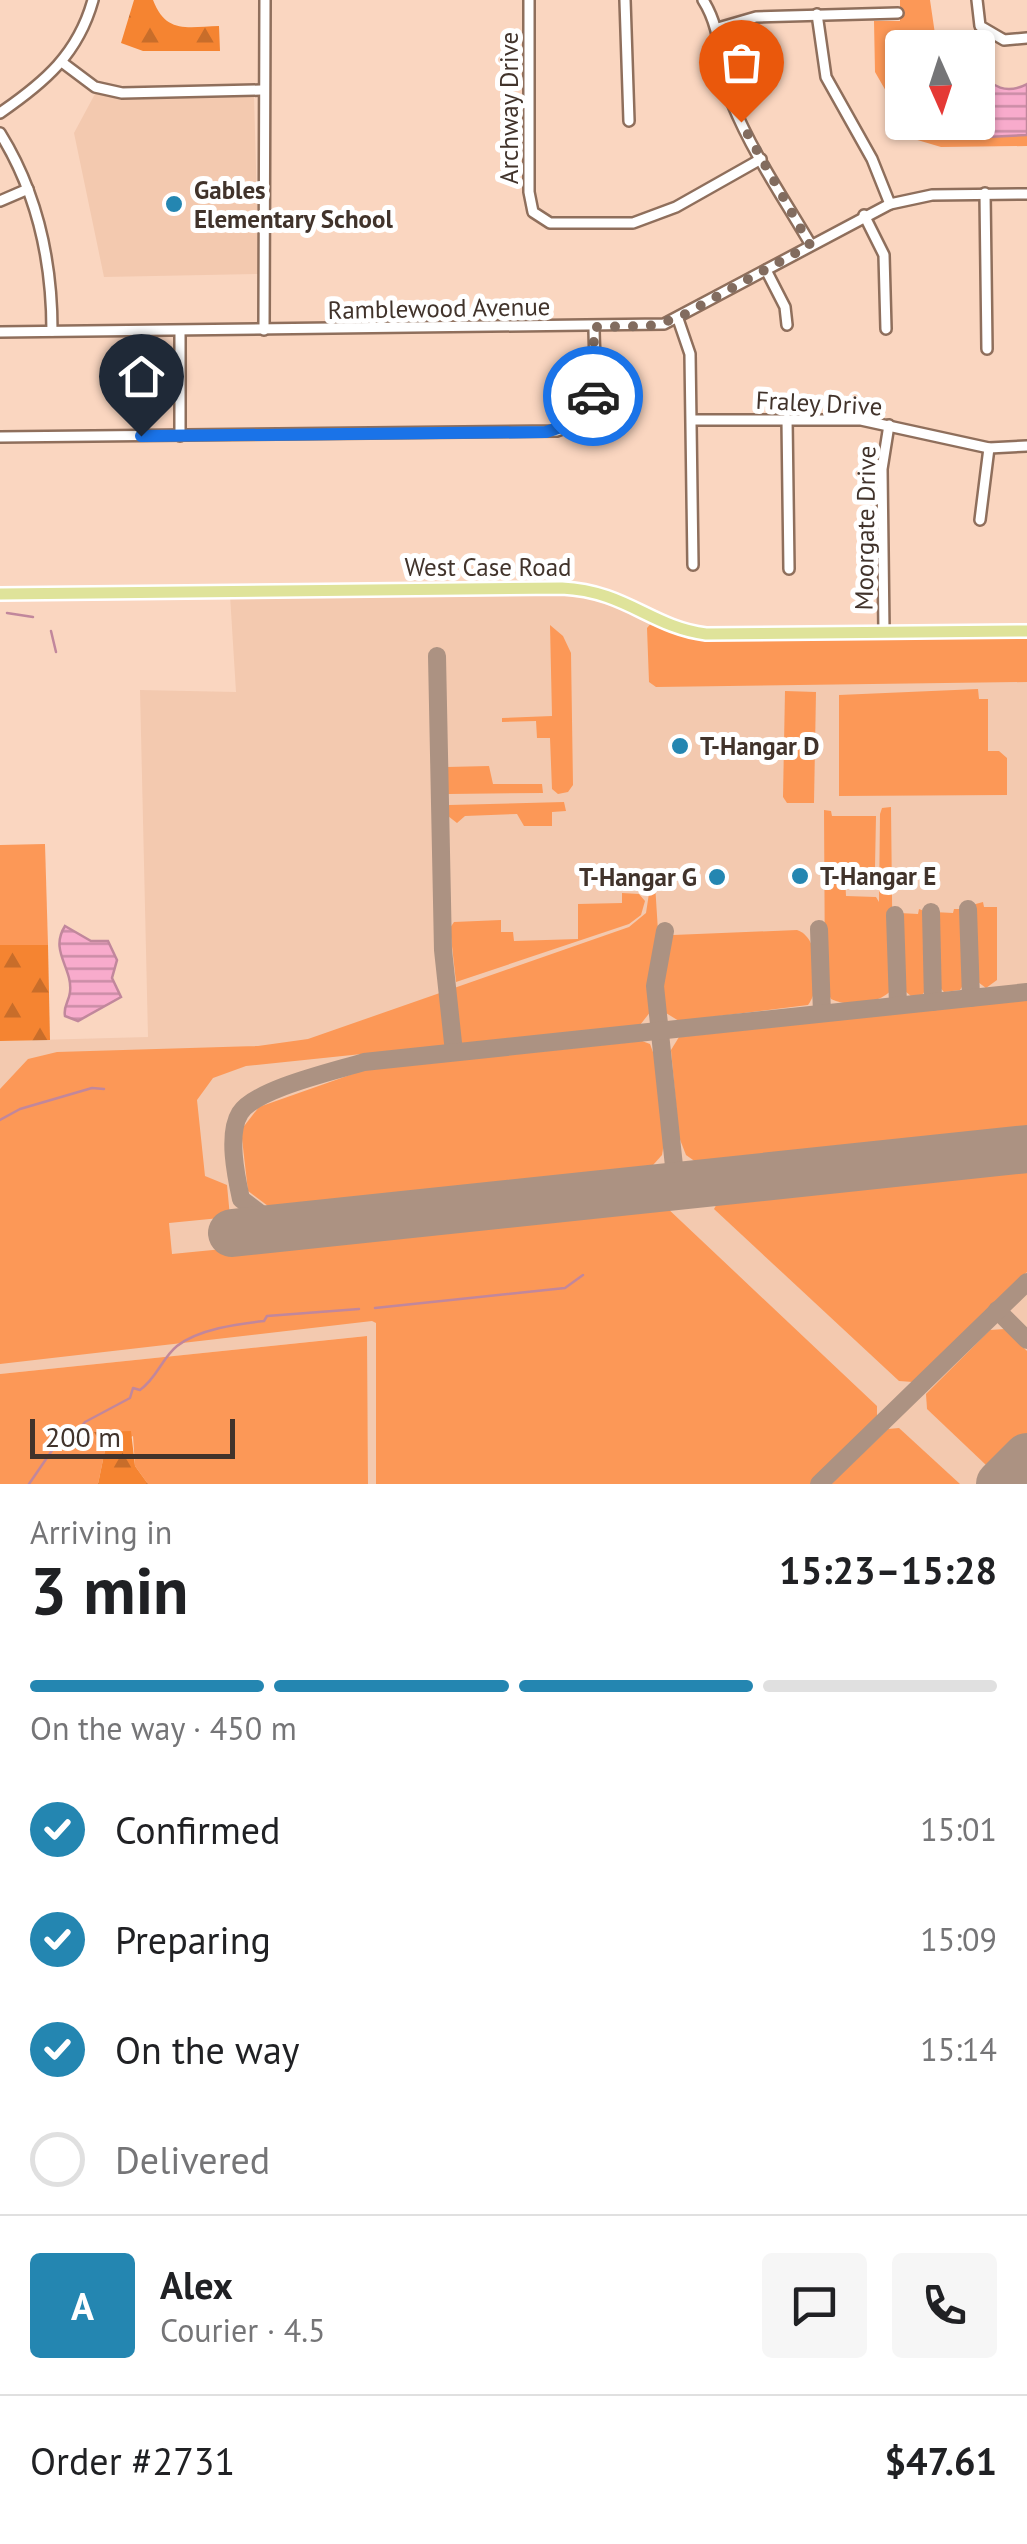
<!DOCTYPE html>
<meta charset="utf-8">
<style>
body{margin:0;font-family:"PT Sans",sans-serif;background:#f6f6f6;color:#202124;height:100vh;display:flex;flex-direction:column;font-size:38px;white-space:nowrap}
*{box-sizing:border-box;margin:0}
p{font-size:32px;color:#757577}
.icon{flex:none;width:55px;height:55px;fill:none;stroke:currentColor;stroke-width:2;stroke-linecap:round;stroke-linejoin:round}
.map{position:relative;height:1484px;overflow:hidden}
.drawer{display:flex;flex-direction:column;background:#fff;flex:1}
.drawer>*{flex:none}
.needle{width:65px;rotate:177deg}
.tools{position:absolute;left:885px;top:30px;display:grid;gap:20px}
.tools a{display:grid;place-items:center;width:110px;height:110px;border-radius:10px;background:#fff;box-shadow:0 2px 8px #0004;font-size:50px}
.scale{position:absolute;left:30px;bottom:25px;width:205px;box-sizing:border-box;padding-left:10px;border:5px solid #41332b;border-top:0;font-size:28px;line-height:35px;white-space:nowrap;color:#41332b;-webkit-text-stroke:8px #fff;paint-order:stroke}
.pin{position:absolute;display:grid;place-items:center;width:85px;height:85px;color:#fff;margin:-102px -42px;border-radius:50% 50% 50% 0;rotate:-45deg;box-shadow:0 0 10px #0007}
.pin .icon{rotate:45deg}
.courier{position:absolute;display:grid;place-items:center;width:100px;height:100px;margin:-50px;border:8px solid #1a73e8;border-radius:50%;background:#fff;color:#222;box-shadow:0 2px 12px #0007}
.headline em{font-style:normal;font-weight:700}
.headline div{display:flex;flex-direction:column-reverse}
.headline{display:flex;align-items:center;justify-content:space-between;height:170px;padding:0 30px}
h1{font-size:65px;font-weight:700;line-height:75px}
.bar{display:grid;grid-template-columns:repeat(4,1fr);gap:15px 10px;align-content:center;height:120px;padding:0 30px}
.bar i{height:12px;border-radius:8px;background:#e0e0e0}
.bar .current{background:#2486b1}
.bar p{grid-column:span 4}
.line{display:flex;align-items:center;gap:25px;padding:0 30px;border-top:2px solid #e0e0e0}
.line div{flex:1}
.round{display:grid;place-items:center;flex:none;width:105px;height:105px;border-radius:10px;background:#f6f6f6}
ol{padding:0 30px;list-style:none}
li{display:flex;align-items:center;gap:30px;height:110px}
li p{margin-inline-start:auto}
li .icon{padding:10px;border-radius:50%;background:#2486b1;color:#fff;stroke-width:4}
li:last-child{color:#757577}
li i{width:55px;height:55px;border:5px solid #e0e0e0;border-radius:50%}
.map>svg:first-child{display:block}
</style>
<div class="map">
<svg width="1027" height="1484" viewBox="0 0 1027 1484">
<defs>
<pattern id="forest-firs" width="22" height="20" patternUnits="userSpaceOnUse" patternTransform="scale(2.5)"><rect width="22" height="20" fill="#f58431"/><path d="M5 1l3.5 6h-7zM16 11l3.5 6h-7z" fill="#c86d2a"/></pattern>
<pattern id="water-rules" width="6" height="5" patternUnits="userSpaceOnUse" patternTransform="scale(2.5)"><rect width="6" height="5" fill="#f8abcc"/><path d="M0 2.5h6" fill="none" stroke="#ca8ca6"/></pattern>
</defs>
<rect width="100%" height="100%" fill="#fad6c0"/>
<g fill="#f3c9af">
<polygon points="96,92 130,98 254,96 259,274 104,277 74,133"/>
<polygon points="578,592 715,639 1027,636 1027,1484 368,1484 366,1336 0,1374 0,1041 148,1037 140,690 236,692 230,595"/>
</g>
<g fill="#fc9857">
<polygon points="900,0 930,0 935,34 959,47 922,38 900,50 892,73 902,95 902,119 875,72 874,21 900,21"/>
<polygon points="905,123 965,138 1027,135 1027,146 941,147 914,139"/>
<polygon points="652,622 685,635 1027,635 1027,682 656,687 649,682 647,628"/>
<polygon points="550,625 563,636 571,653 573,785 568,792 558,794 552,789 550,738 537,738 536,721 502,722 502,718 552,716"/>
<polygon points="978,689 979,699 988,699 988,751 999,751 1007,758 1007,795 839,796 839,695"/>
<polygon points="785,691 816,692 814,803 787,803 783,797"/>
<polygon points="489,766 493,784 542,784 543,793 448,794 447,767"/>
<polygon points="564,802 566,811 552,812 552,826 524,826 517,814 465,816 457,823 448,816 449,805"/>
<path d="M891 807 893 988C882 1004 848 1008 831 999L825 986 824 810 831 811 832 816H876L875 867 863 868 862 875 845 876 846 896 876 897 879 902 880 814 882 808Z"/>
<polygon points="45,844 48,945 0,945 0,845"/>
<polygon points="655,884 658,931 649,982 651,1011 640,1025 246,1066 213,1078 197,1100 205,1176 227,1185 230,1217 169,1223 172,1254 665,1206 877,1406 877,1419 810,1484 376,1484 376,1323 372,1321 0,1364 0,1089 28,1059 57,1052 258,1046 308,1039 629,927 646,913 650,887"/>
<polygon points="622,893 639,894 645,901 641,915 629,924 456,982 450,928 454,922 501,920 501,932 513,932 514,941 578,939 578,904 622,903"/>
<polygon points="983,902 984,907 997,907 997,980 986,988 974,979 972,905"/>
<polygon points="919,909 927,912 928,987 922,995 911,996 900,987 898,917 900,913 918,914"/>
<polygon points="954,909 964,909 965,982 960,990 944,992 936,983 934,912 953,913"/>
<path d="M797 930C820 937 822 987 808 1005L679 1021 666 1013 661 976 673 935Z"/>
<polygon points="1027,1000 1027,1134 703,1167 686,1155 679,1137 671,1050 679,1037"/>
<polygon points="642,1041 650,1044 654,1055 664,1143 662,1155 645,1174 276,1212 248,1191 241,1130 259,1107 364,1070"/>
<polygon points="1027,1166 1027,1272 913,1382 899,1381 714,1209 719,1200"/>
<polygon points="1005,1329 1027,1351 1027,1438 1001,1463 986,1465 927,1409 926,1394 990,1330"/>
<polygon points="367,1336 368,1484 148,1484 135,1466 133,1436 105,1450 98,1484 0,1484 0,1374"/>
<polygon points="899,1428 960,1484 831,1484 888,1429"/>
</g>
<g fill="url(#forest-firs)">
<path d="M134 0H153C166 34 187 27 219 26L220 51H143L121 43Z"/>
<polygon points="0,945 48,945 50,1040 0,1041"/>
<polygon points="131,1431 135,1466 148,1484 98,1484 105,1450 94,1432"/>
</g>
<g fill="url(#water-rules)" stroke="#c1879c" stroke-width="2.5">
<path d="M978 71C993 87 1006 95 1027 84V135L965 138 921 128 918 123 978 122Z"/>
<path d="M65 926 91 941H108L117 960 112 978 121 997 78 1021 65 1016C63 1006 69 1002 70 992 73 968 49 951 65 926Z"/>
</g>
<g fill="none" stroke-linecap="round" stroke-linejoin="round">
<g stroke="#c1879c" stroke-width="2.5">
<polyline points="7,613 33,617"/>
<polyline points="51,631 56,652"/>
<polyline points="0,1120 20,1109 92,1088 104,1089"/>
<polyline points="375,1308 565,1288 583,1275"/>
<path d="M29 1484 53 1449 69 1441 85 1422 130 1398 133 1388 140 1390C157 1378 162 1358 177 1346 199 1329 237 1324 264 1321L267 1316 359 1309"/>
</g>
<g stroke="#ac9282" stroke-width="18">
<polyline points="437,656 443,950 454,1052"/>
<polyline points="968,909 971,998"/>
<polyline points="931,912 933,1002"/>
<polyline points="895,915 898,1005"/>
<polyline points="819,929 822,1013"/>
<polyline points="665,931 655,986 676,1185"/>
<path d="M278 1227 241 1199C236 1176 227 1134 240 1113 255 1089 335 1071 364 1062L1027 992"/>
<polyline points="997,1310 1027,1340"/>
<polyline points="819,1484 1027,1282"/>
</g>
<g stroke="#ac9282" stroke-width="48">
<polyline points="232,1233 1027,1149"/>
<polyline points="1000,1484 1027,1457"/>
</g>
<defs>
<g id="minor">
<polyline points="529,0 529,192 533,212 550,223 633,223 676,207 761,159"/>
<polyline points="625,0 629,121"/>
<path d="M703 0C724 33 718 68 732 103 752 152 784 199 811 245"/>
<polyline points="977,0 980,26 1004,40 1027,38"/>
<polyline points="817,14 826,77 872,159 890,204"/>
<polyline points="718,28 756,17 898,13"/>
<polyline points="63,63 95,87 122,93 261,90"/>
<path d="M0 113C45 82 78 54 93 0"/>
<path d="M0 133C38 194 52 260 52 331"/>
<polyline points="985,193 987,349"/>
<polyline points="0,201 28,189"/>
<polyline points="864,215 884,255 886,329"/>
<polyline points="766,270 785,307 787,325"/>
<polyline points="678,319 690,354 693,565"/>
<polyline points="264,330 265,0"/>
<polyline points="180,331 180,436"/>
<polyline points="0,332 664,324 890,204 932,195 1027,194"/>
<polyline points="787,419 789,569"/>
<polyline points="692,420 861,420 989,448 1027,446"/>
<path d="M0 437 557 431C604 417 594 366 594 327"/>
<polyline points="980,520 989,448"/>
<polyline points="884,631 882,469 889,425"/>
</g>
<path id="major" d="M0 594 562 588C626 591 651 627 706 634L1027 631"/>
</defs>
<use href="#minor" stroke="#8f6f5c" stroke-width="14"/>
<use href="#major" stroke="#fff" stroke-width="16"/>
<use href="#minor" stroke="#fff" stroke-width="9"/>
<use href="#major" stroke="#dfe39a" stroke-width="11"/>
</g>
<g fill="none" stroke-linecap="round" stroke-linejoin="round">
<polyline stroke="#826c5f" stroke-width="10" stroke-dasharray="0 18" points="593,396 594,327 649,326 678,318 810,245 741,122"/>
<polyline stroke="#1a73e8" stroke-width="12" points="141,436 546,432 576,422 593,396"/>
</g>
<g fill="#2486b1" stroke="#fff" stroke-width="4">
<circle cx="174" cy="204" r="10"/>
<circle cx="680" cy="746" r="10"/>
<circle cx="800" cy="876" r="10"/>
<circle cx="717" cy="877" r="10"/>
</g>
<g text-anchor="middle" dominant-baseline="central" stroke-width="10" stroke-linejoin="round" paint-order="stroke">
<g font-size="25" fill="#41332b" stroke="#fff">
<text transform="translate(509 108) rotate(-90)">Archway Drive</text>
<text transform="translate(439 308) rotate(-1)">Ramblewood Avenue</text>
<text transform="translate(819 403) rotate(3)">Fraley Drive</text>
<text transform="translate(865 528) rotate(-89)">Moorgate Drive</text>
<text x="488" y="567">West Case Road</text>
</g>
<g font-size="25" font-weight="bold" fill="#41332b" stroke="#fff" text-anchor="start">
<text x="194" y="190">Gables<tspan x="194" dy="29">Elementary School</tspan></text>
<text x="700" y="746">T-Hangar D</text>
<text x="820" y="876">T-Hangar E</text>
<text x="697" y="877" text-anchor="end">T-Hangar G</text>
</g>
</g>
</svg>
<div class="tools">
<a><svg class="needle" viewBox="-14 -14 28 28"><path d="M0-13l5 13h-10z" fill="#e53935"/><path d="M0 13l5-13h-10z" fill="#757577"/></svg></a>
</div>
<div class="scale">200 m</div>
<div class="pin" style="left:741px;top:122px;background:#ea580c"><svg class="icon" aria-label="bag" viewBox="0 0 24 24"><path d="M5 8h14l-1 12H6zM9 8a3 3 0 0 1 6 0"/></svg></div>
<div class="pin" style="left:141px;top:436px;background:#1f2937"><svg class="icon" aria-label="home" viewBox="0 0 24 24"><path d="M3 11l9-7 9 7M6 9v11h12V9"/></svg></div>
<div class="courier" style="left:593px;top:396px"><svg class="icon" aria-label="car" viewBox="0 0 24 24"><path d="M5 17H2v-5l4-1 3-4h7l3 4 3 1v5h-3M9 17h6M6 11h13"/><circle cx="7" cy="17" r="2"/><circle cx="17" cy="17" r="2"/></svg></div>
</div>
<section class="drawer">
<div class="headline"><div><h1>3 min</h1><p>Arriving in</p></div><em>15:23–15:28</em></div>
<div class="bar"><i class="current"></i><i class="current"></i><i class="current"></i><i></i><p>On the way · 450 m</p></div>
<ol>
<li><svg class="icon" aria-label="check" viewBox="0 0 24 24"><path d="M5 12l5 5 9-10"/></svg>Confirmed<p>15:01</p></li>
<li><svg class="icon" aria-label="check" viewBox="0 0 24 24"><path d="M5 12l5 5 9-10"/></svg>Preparing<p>15:09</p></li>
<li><svg class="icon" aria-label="check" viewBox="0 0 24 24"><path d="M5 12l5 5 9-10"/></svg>On the way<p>15:14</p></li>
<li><i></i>Delivered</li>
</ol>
<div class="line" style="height:180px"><b class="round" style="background:#2486b1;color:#fff">A</b><div><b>Alex</b><p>Courier · 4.5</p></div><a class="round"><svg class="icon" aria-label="chat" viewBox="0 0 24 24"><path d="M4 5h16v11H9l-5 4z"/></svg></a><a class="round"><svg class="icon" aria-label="phone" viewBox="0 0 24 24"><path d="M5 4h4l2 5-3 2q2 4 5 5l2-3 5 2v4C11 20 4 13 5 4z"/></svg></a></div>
<div class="line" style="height:130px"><div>Order #2731</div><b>$47.61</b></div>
</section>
